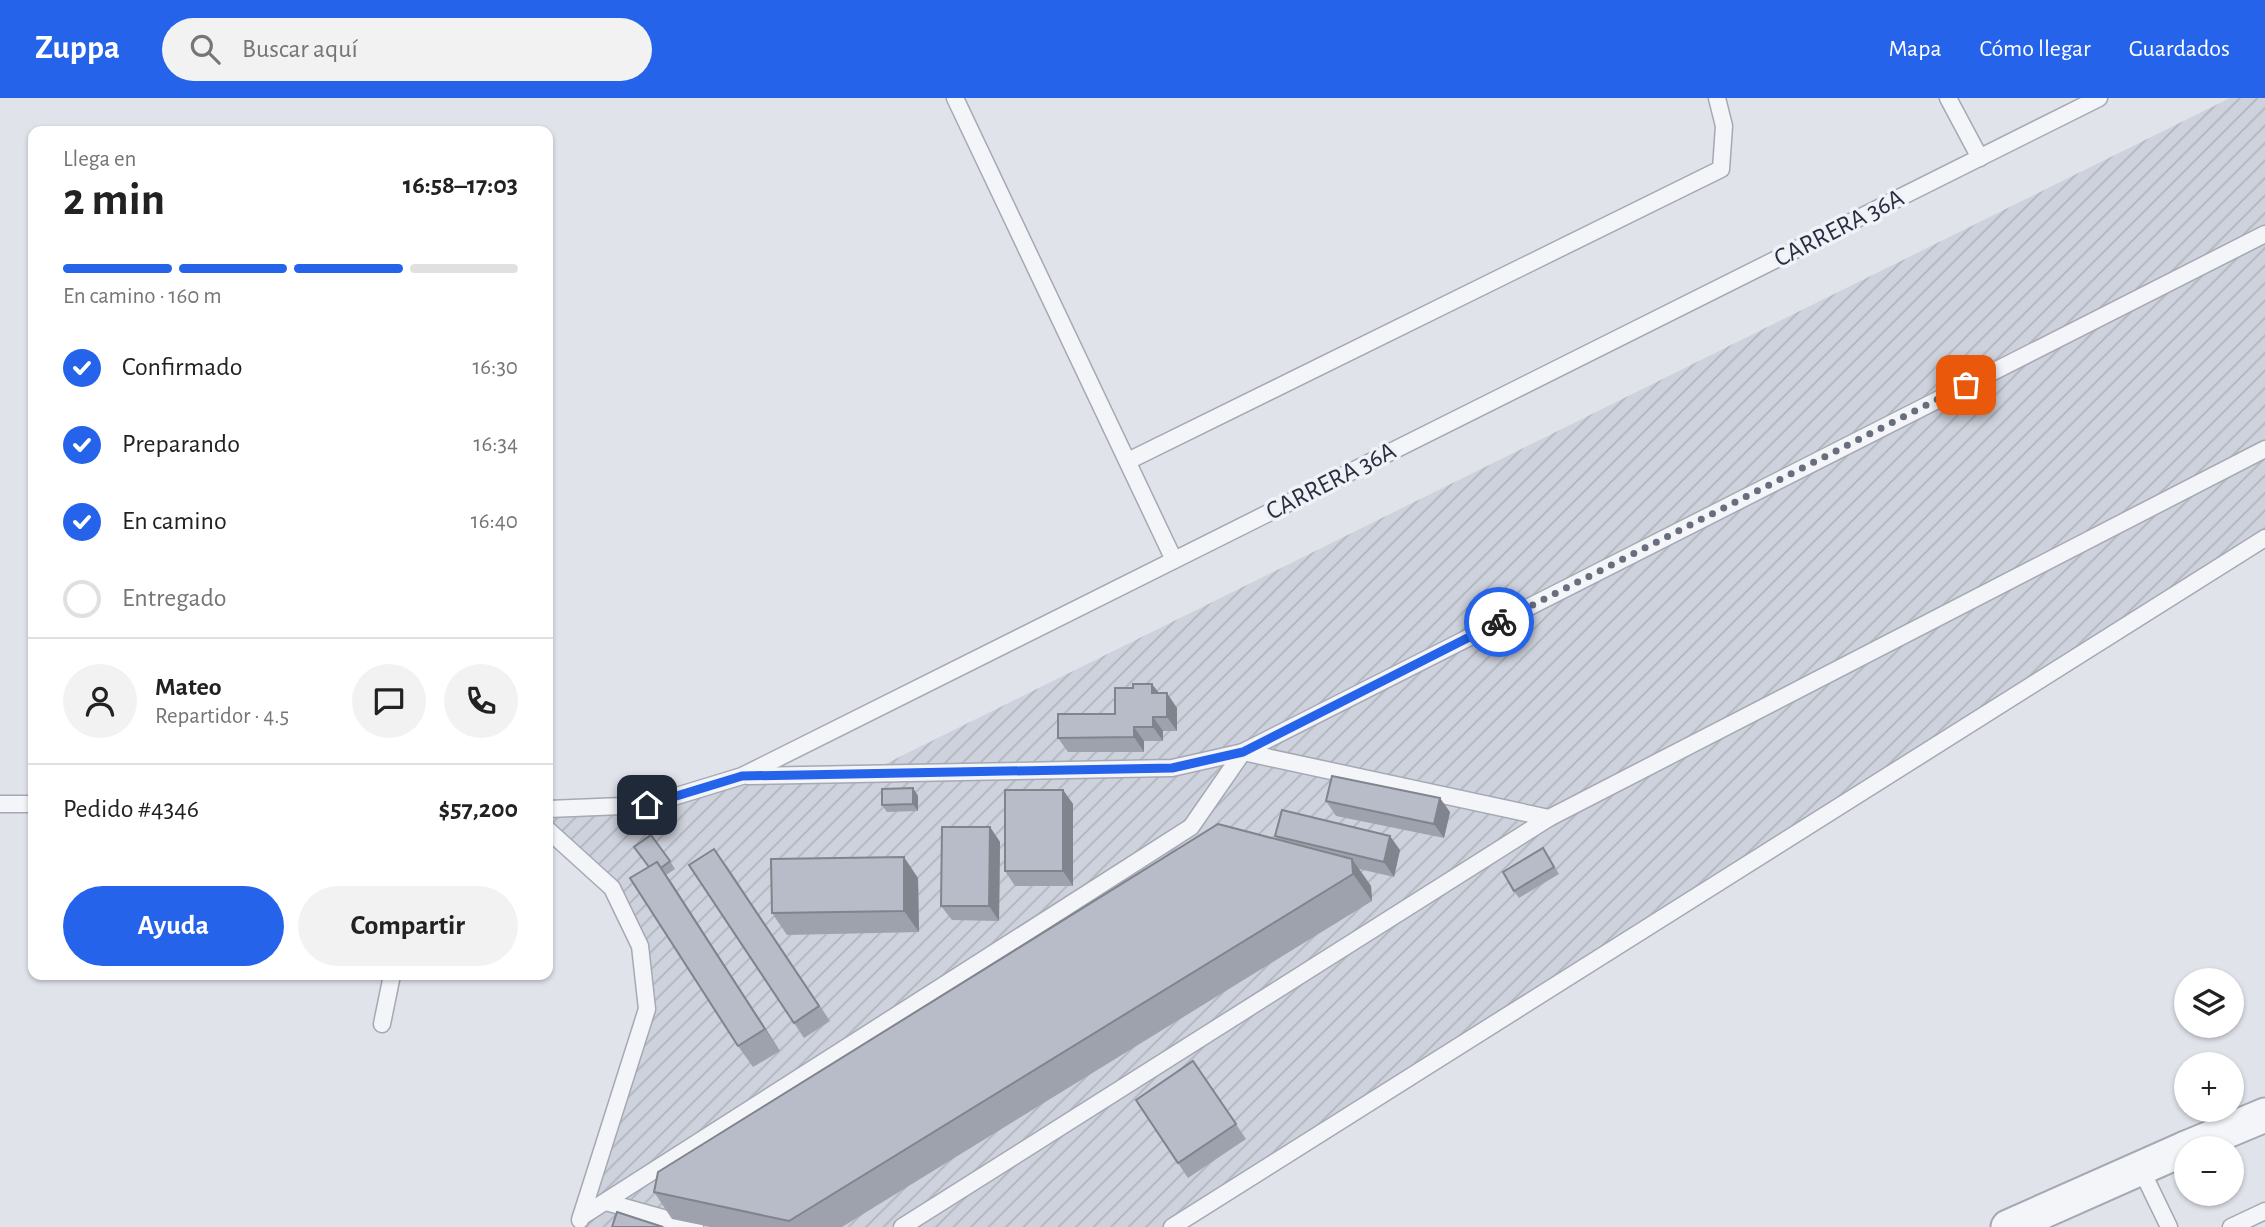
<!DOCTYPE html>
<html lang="es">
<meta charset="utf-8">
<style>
body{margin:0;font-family:"Alegreya Sans",sans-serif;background:#f2f2f2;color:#222;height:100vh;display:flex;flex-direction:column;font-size:26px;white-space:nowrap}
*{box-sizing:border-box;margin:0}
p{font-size:23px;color:#767676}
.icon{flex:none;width:38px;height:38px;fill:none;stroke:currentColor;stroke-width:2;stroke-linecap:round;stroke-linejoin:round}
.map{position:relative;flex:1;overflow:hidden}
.panel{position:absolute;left:28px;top:28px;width:525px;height:854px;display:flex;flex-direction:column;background:#fff;border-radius:14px;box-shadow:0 2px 5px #0004}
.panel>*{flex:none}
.fabs{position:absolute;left:2174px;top:870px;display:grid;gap:14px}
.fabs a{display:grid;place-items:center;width:70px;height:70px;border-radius:50%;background:#fff;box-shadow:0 2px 5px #0004;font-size:35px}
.pin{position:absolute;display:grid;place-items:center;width:60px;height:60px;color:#fff;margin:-30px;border-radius:14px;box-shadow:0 4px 10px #0006}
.courier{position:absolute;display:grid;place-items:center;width:70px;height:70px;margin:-35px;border:5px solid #2563eb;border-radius:50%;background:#fff;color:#222;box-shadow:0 2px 9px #0007}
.headline em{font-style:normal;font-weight:600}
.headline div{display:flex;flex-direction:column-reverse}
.headline{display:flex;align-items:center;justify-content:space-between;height:119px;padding:0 35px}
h1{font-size:46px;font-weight:600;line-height:52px}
.bar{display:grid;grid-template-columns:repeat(4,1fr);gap:10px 7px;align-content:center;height:84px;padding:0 35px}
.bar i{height:9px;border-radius:5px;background:#e0e0e0}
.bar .on{background:#2563eb}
.bar p{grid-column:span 4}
.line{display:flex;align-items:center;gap:18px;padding:0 35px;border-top:2px solid #e0e0e0}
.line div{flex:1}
.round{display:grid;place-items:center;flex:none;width:74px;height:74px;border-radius:37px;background:#f2f2f2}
ol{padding:0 35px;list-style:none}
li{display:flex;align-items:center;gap:21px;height:77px}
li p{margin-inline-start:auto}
li .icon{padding:7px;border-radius:50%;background:#2563eb;color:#fff;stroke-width:4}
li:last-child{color:#767676}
li i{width:38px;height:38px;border:4px solid #e0e0e0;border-radius:50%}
.cta{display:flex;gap:14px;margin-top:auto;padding:14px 35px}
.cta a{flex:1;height:80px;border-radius:42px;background:#2563eb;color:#fff;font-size:28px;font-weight:600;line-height:80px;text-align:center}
.cta a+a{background:#f2f2f2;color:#222}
header{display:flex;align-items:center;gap:42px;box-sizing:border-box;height:98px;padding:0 35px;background:#2563eb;color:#fff}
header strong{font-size:33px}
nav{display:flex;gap:38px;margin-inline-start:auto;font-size:24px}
.search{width:490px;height:63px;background:#f2f2f2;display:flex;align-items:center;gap:18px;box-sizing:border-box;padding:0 24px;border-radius:38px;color:#767676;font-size:26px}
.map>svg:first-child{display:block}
</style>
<header>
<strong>Zuppa</strong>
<div class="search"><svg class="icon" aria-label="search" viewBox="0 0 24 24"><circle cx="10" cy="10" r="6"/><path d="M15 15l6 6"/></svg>Buscar aquí</div>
<nav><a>Mapa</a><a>Cómo llegar</a><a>Guardados</a></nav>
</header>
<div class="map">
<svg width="2265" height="1129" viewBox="0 0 2265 1129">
<defs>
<pattern id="industrial-furrows" width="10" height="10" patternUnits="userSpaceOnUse" patternTransform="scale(1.75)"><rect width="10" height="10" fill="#ced2dc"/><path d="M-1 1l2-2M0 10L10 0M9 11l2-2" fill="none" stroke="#b1b5be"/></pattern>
</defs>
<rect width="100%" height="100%" fill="#e0e3ea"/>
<polygon fill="url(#industrial-furrows)" points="2230,0 2265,0 2265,440 1172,1129 578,1129 647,911 640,848 612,790 548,732 548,711 647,707 742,678 865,676"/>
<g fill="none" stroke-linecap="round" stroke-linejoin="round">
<defs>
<g id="lane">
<polyline points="955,0 1174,462"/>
<polyline points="1948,0 1980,60"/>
<polyline points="1128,363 1721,71 1724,28 1717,0"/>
<polyline points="748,678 1172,670 1243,654 2265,136"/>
<polyline points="0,706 33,706"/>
<polyline points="548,711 647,707 742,678 2099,0"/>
<polyline points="548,732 612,790 640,848 647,911 580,1122"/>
<polyline points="382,926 392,877"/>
<polyline points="2140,1069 2169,1129"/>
<polyline points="606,1104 695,1129"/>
<polyline points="581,1119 1191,729 1243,654 1549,720"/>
<polyline points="902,1129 1549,720 2265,351"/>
<polyline points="1172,1129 2265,440"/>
<polyline points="2231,1129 2265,1113"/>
</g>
<g id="street">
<polyline points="2186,1050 2265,1017"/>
<polyline points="2008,1129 2186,1050"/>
</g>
</defs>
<use href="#lane" stroke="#a5a9b5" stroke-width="19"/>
<use href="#street" stroke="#a5a9b5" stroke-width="37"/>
<use href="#lane" stroke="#f3f5f8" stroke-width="16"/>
<use href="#street" stroke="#f3f5f8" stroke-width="33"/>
</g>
<g fill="#9da2ac">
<polygon points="1159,595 1177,610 1177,633 1163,633 1163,643 1144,643 1144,654 1068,654 1058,640"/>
<polygon points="913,690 918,698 918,713 887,714 882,707"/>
<polygon points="1063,692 1073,706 1073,788 1015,788 1005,773"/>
<polygon points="1326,703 1450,714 1444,740 1336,718"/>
<polygon points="990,729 1000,744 999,823 952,822 941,808"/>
<polygon points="1275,738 1400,752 1394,779 1359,771 1371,788 1372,803 842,1129 711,1129 672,1121 654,1094 1277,742"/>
<polygon points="1548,758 1559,776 1519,800 1514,793"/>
<polygon points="670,763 675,771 666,777 780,953 753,969 738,948 649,769"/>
<polygon points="725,765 830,923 804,940 794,925"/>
<polygon points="918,780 919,834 787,837 772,815"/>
<polygon points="1193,963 1246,1041 1188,1080 1136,1002"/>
</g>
<g fill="#80848c">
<polygon points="1152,586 1163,600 1152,595"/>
<polygon points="1167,595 1177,610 1177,633 1167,619"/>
<polygon points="1153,619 1163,633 1163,643 1153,629"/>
<polygon points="1134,629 1144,643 1144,654 1134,639"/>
<polygon points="913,690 918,698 918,713 913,706"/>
<polygon points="1063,692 1073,706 1073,788 1063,773"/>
<polygon points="1440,700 1450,714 1444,740 1434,726"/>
<polygon points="990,729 1000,744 999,823 989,808"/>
<polygon points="1390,738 1400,752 1394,779 1384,764"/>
<polygon points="904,759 918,780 919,834 904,813"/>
<polygon points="1352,761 1371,788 1372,803 1353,776"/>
<polygon points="657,764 672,785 780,953 765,931"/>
</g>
<g fill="#b7bcc8" stroke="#80848c" stroke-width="2">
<polygon points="1133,586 1152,586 1152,595 1167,595 1167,619 1153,619 1153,629 1134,629 1134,639 1058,640 1058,616 1115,616 1115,590 1133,590"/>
<polygon points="1332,678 1440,700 1434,726 1326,703"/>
<polygon points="913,690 913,706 882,707 882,691"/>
<rect x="1005" y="692" width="58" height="81"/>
<polygon points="1282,712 1390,738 1384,764 1275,738"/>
<polygon points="1218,726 1352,761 1353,776 789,1123 654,1094 658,1074"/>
<polygon points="942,729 990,729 989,808 941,808"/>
<polygon points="651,737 670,763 661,770 657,764 649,769 634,749"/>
<polygon points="1543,750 1554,769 1514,793 1503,774"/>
<polygon points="714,751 819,908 794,925 689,767"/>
<polygon points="904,759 904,813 772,815 771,761"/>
<polygon points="657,764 765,931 738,948 630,780"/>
<polygon points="1193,963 1236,1026 1178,1065 1136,1002"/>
<polygon points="617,1114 663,1129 612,1129"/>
</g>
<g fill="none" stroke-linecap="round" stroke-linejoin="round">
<polyline stroke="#686e7d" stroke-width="7" stroke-dasharray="0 12.6" points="1499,524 1966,287"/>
<polyline stroke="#2563eb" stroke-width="9" points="647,707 742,678 1172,670 1243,654 1499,524"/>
</g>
<g text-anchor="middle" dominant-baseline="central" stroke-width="7" stroke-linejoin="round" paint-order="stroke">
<g font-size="26" fill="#282f43" stroke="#f0f2f7">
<text transform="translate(1839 130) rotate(-27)">CARRERA 36A</text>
<text transform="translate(1331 383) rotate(-27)">CARRERA 36A</text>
</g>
</g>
</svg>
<div class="fabs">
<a><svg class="icon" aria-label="layers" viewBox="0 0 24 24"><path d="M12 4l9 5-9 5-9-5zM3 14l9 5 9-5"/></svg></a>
<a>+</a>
<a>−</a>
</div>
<div class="pin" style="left:1966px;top:287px;background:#ea580c"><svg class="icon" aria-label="bag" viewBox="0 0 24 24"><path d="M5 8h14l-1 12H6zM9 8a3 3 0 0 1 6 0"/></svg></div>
<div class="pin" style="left:647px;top:707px;background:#1f2937"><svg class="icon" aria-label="home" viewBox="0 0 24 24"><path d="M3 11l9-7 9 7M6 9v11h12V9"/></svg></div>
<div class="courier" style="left:1499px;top:524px"><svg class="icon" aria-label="bike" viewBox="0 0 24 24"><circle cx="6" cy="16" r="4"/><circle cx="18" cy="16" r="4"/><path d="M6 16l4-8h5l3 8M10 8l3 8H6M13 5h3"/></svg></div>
<section class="panel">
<div class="headline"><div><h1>2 min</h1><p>Llega en</p></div><em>16:58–17:03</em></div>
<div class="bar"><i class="on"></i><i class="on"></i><i class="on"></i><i></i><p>En camino · 160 m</p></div>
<ol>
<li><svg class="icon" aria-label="check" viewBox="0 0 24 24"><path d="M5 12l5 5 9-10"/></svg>Confirmado<p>16:30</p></li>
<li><svg class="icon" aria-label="check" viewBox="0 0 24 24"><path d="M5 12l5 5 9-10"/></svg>Preparando<p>16:34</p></li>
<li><svg class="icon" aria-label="check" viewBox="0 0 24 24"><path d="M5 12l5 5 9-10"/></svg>En camino<p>16:40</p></li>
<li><i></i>Entregado</li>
</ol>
<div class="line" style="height:126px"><a class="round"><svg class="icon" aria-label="person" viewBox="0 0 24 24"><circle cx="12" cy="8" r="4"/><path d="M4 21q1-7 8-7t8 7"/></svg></a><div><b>Mateo</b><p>Repartidor · 4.5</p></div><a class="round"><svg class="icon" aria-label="chat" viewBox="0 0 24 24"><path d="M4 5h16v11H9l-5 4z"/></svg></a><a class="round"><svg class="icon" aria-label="phone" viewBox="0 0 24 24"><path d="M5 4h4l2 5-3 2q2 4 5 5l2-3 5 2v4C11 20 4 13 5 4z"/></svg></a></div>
<div class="line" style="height:91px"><div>Pedido #4346</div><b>$57,200</b></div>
<div class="cta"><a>Ayuda</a><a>Compartir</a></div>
</section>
</div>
